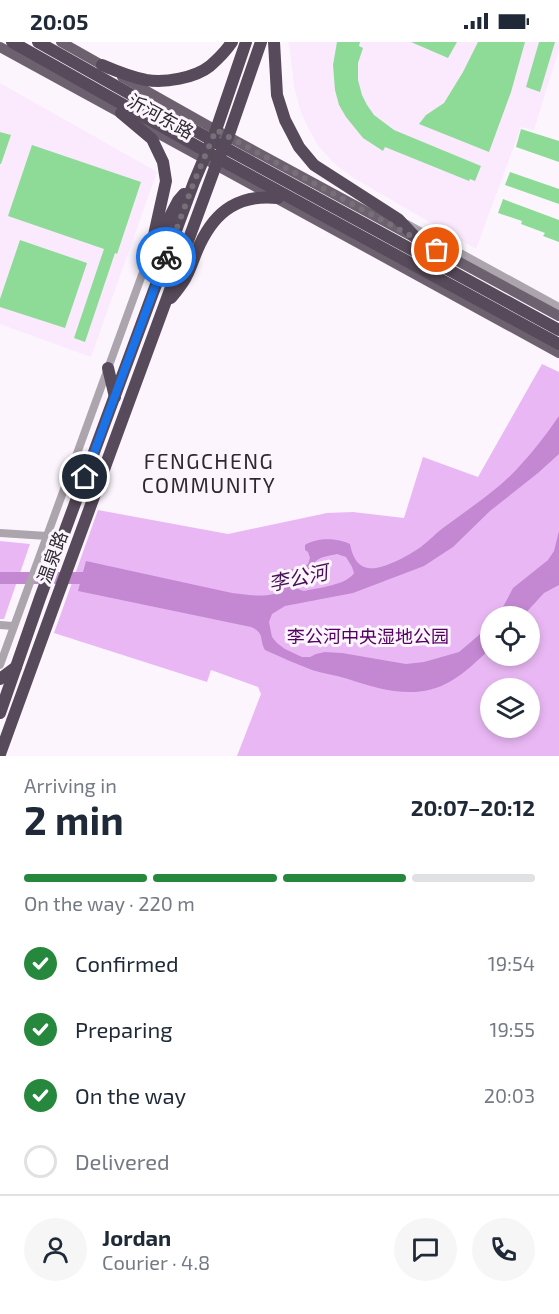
<!DOCTYPE html>
<meta charset="utf-8">
<style>
body{margin:0;font-family:"Exo 2","Noto Sans SC",sans-serif;background:#f6f6f7;color:#1f2937;height:100vh;display:flex;flex-direction:column;font-size:22px;white-space:nowrap}
*{box-sizing:border-box;margin:0}
p{font-size:20px;color:#747a83}
.icon{flex:none;width:33px;height:33px;fill:none;stroke:currentColor;stroke-width:2;stroke-linecap:round;stroke-linejoin:round}
.map{position:relative;height:714px;overflow:hidden}
.details{display:flex;flex-direction:column;background:#fff;flex:1}
.details>*{flex:none}
.controls{position:absolute;left:480px;top:564px;display:grid;gap:12px}
.controls a{display:grid;place-items:center;width:60px;height:60px;border-radius:50%;background:#fff;box-shadow:0 3px 9px #0003;font-size:30px}
.pin{position:absolute;display:grid;place-items:center;width:51px;height:51px;color:#fff;margin:-26px;border:3px solid #fff;border-radius:50%;box-shadow:0 2px 6px #0007}
.courier{position:absolute;display:grid;place-items:center;width:60px;height:60px;margin:-30px;border:4px solid #1a73e8;border-radius:50%;background:#fff;color:#222;box-shadow:0 2px 8px #0007}
.overview em{font-style:normal;font-weight:700}
.overview div{display:flex;flex-direction:column-reverse}
.overview{display:flex;align-items:center;justify-content:space-between;height:102px;padding:0 24px}
h1{font-size:39px;font-weight:700;line-height:45px}
.bar{display:grid;grid-template-columns:repeat(4,1fr);gap:9px 6px;align-content:center;height:72px;padding:0 24px}
.bar i{height:8px;border-radius:4px;background:#e0e1e3}
.bar .current{background:#26883c}
.bar p{grid-column:span 4}
.line{display:flex;align-items:center;gap:15px;padding:0 24px;border-top:2px solid #e0e1e3}
.line div{flex:1}
.round{display:grid;place-items:center;flex:none;width:63px;height:63px;border-radius:32px;background:#f6f6f7}
ol{padding:0 24px;list-style:none}
li{display:flex;align-items:center;gap:18px;height:66px}
li p{margin-inline-start:auto}
li .icon{padding:6px;border-radius:50%;background:#26883c;color:#fff;stroke-width:4}
li:last-child{color:#747a83}
li i{width:33px;height:33px;border:3px solid #e0e1e3;border-radius:50%}
.status{display:flex;justify-content:space-between;align-items:center;height:42px;padding:0 30px;background:#fff;direction:ltr}
.status svg{height:16px;fill:currentColor}
.map>svg:first-child{display:block}
</style>
<div class="status"><b>20:05</b><svg viewBox="0 0 49 12"><path d="M0 12V9h3v3zM5 12V6h3v6zM10 12V3h3v9zM15 12V0h3v12zM26 1h20v11H26zM47 4h2v5h-2z"/></svg></div>
<div class="map">
<svg width="559" height="714" viewBox="0 0 559 714">
<rect width="100%" height="100%" fill="#fcf5fd"/>
<g fill="#fbe9fe">
<polygon points="289,0 559,0 559,7 534,88 521,85 476,207 352,135 334,121 319,105 308,86 300,67 294,44"/>
<polygon points="0,41 157,130 91,315 0,282"/>
</g>
<g fill="#e9b8f4" fill-rule="evenodd">
<path d="M542 322 559 330V714H237L261 652 258 645 211 628 207 640 54 591 98 468 228 492 327 471 353 470 404 476 423 415 478 435ZM490 574H530V614H490ZM490 646H530V686H490Z"/>
<polygon points="0,499 30,502 4,577 0,577"/>
</g>
<g fill="#c488d2" fill-rule="evenodd">
<path d="M559 374V412L538 431 490 469 453 505 424 524 353 551 285 564 272 572 269 580 272 595 277 601 285 607 302 615H310L316 612 325 610 342 611 406 622 424 620 459 610 479 593 490 581V607C478 618 465 631 451 639 418 659 381 648 348 637 336 633 324 632 312 628 296 622 281 615 265 608 259 597 265 591 251 585L78 549 86 519 232 551C242 552 276 558 279 547 281 540 280 534 283 527H301L308 522 310 516 308 510 305 508V503C317 495 338 496 350 502 352 512 356 524 368 526 381 529 412 512 422 504 430 498 436 491 443 486 468 467 494 451 516 428 531 412 546 393 559 374ZM337 512 346 515 352 525 354 531C347 543 317 546 304 549 299 548 289 543 295 536 299 532 305 533 309 529 312 526 312 525 314 521 320 514 329 514 337 512Z"/>
<polygon points="559,489 559,543 544,551 523,574 496,574 503,565 513,546 548,518 554,509"/>
</g>
<g fill="none" stroke-linecap="round" stroke-linejoin="round">
<polyline stroke="#c488d2" stroke-width="12" points="0,536 98,536"/>
</g>
<g fill="#8edb97">
<polygon points="337,0 360,0 359,4 363,6 358,21 358,38 362,53 367,63 374,73 394,88 481,124 475,139 470,137 469,139 385,105 383,109 363,96 346,75 339,63 335,48 333,23"/>
<polygon points="411,0 457,0 448,16"/>
<polygon points="478,0 525,0 511,50 489,110 419,82 426,73 444,61 463,30"/>
<polygon points="539,0 555,0 540,50 526,45"/>
<polygon points="521,87 559,99 559,120 516,105"/>
<polygon points="0,90 11,93 1,122 0,122"/>
<polygon points="32,103 141,140 117,212 115,211 85,300 74,296 104,207 8,174"/>
<polygon points="510,130 559,147 559,162 505,143"/>
<polygon points="503,157 559,178 559,200 543,194 545,191 521,182 522,179 498,171"/>
<polygon points="20,198 87,221 65,286 0,265 0,257"/>
</g>
<g fill="none" stroke-linecap="round" stroke-linejoin="round">
<g stroke="#aca5ad" stroke-width="8">
<polyline points="407,182 559,265"/>
<polyline points="0,491 63,495"/>
<polyline points="0,583 13,584"/>
<polyline points="0,623 150,211"/>
</g>
<g stroke="#6d6170" stroke-width="10">
<polyline points="61,0 109,27"/>
<polyline points="0,5 559,311"/>
<polyline points="122,35 216,88 559,274"/>
</g>
<g stroke="#574a5a" stroke-width="12">
<polyline points="12,0 225,120 559,302"/>
<polyline points="38,0 231,109 559,288"/>
<polyline points="274,0 277,53 285,78 299,105 314,123 398,177 417,197"/>
<path d="M102 23C116 29 131 35 146 38 165 41 195 36 210 24 218 17 226 9 232 0"/>
<polyline points="121,71 152,97 163,120 166,139 150,211"/>
<polyline points="158,197 178,159 184,152"/>
<path d="M171 256C177 248 184 241 187 233 192 223 195 212 200 202 216 168 240 152 278 156"/>
<polyline points="108,326 115,355"/>
<polyline points="0,637 16,625"/>
<polyline points="0,671 40,556 194,140 216,88 246,0"/>
<polyline points="0,712 56,558 216,123 228,95 261,0"/>
</g>
</g>
<g fill="none" stroke-linecap="round" stroke-linejoin="round">
<polyline stroke="#767078" stroke-width="6" stroke-dasharray="0 10.8" points="166,215 194,140 216,88 437,208"/>
<polyline stroke="#1a73e8" stroke-width="8" points="85,435 166,215"/>
</g>
<g text-anchor="middle" dominant-baseline="central" stroke-width="6" stroke-linejoin="round" paint-order="stroke">
<g font-size="18" fill="#2e2830" stroke="#fcf5fd">
<text transform="translate(161 74) rotate(29)">沂河东路</text>
<text transform="translate(52 515) rotate(-70)">温泉路</text>
</g>
<g font-size="18" fill="#520161" stroke="#fcf5fd">
<text x="368" y="594">李公河中央湿地公园</text>
</g>
<g font-size="20" font-style="italic" fill="#481054" stroke="#fcf5fd">
<text transform="translate(298 535) rotate(-12)">李公河</text>
</g>
<g font-size="21" letter-spacing="1.5" fill="#2e2830" stroke="#fcf5fd">
<text x="209" y="418">FENGCHENG<tspan x="209" dy="24">COMMUNITY</tspan></text>
</g>
</g>
</svg>
<div class="controls">
<a><svg class="icon" aria-label="locate" viewBox="0 0 24 24"><circle cx="12" cy="12" r="6"/><path d="M12 2v4M12 18v4M2 12h4M18 12h4"/></svg></a>
<a><svg class="icon" aria-label="layers" viewBox="0 0 24 24"><path d="M12 4l9 5-9 5-9-5zM3 14l9 5 9-5"/></svg></a>
</div>
<div class="pin" style="left:437px;top:208px;background:#ea580c"><svg class="icon" aria-label="bag" viewBox="0 0 24 24"><path d="M5 8h14l-1 12H6zM9 8a3 3 0 0 1 6 0"/></svg></div>
<div class="pin" style="left:85px;top:435px;background:#1f2937"><svg class="icon" aria-label="home" viewBox="0 0 24 24"><path d="M3 11l9-7 9 7M6 9v11h12V9"/></svg></div>
<div class="courier" style="left:166px;top:215px"><svg class="icon" aria-label="bike" viewBox="0 0 24 24"><circle cx="6" cy="16" r="4"/><circle cx="18" cy="16" r="4"/><path d="M6 16l4-8h5l3 8M10 8l3 8H6M13 5h3"/></svg></div>
</div>
<section class="details">
<div class="overview"><div><h1>2 min</h1><p>Arriving in</p></div><em>20:07–20:12</em></div>
<div class="bar"><i class="current"></i><i class="current"></i><i class="current"></i><i></i><p>On the way · 220 m</p></div>
<ol>
<li><svg class="icon" aria-label="check" viewBox="0 0 24 24"><path d="M5 12l5 5 9-10"/></svg>Confirmed<p>19:54</p></li>
<li><svg class="icon" aria-label="check" viewBox="0 0 24 24"><path d="M5 12l5 5 9-10"/></svg>Preparing<p>19:55</p></li>
<li><svg class="icon" aria-label="check" viewBox="0 0 24 24"><path d="M5 12l5 5 9-10"/></svg>On the way<p>20:03</p></li>
<li><i></i>Delivered</li>
</ol>
<div class="line" style="height:108px"><a class="round"><svg class="icon" aria-label="person" viewBox="0 0 24 24"><circle cx="12" cy="8" r="4"/><path d="M4 21q1-7 8-7t8 7"/></svg></a><div><b>Jordan</b><p>Courier · 4.8</p></div><a class="round"><svg class="icon" aria-label="chat" viewBox="0 0 24 24"><path d="M4 5h16v11H9l-5 4z"/></svg></a><a class="round"><svg class="icon" aria-label="phone" viewBox="0 0 24 24"><path d="M5 4h4l2 5-3 2q2 4 5 5l2-3 5 2v4C11 20 4 13 5 4z"/></svg></a></div>
</section>
